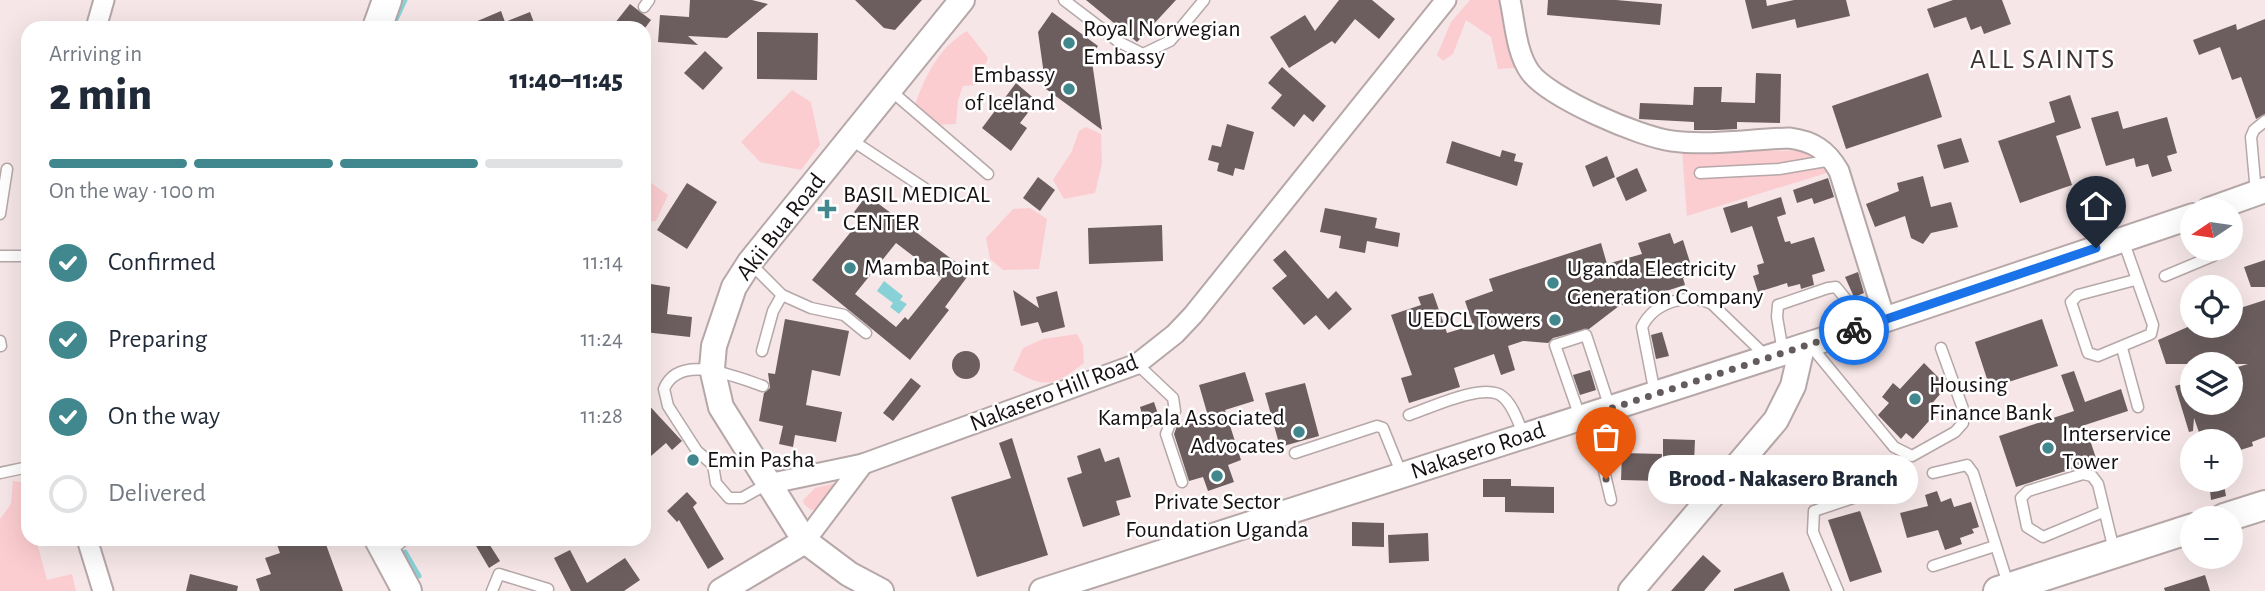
<!DOCTYPE html>
<meta charset="utf-8">
<style>
body{margin:0;font-family:"Alegreya Sans",sans-serif;background:#f6f6f7;color:#1f2937;height:100vh;display:flex;flex-direction:column;font-size:26px;white-space:nowrap}
*{box-sizing:border-box;margin:0}
p{font-size:23px;color:#747a83}
.icon{flex:none;width:38px;height:38px;fill:none;stroke:currentColor;stroke-width:2;stroke-linecap:round;stroke-linejoin:round}
.map{position:relative;flex:1;overflow:hidden}
.details{position:absolute;left:21px;top:21px;width:630px;height:525px;display:flex;flex-direction:column;background:#fff;border-radius:21px;box-shadow:0 7px 28px #0002}
.details>*{flex:none}
.needle{width:46px;rotate:257deg}
.buttons{position:absolute;left:2180px;top:198px;display:grid;gap:14px}
.buttons a{display:grid;place-items:center;width:63px;height:63px;border-radius:50%;background:#fff;box-shadow:0 7px 28px #0002;font-size:35px}
.pin{position:absolute;display:grid;place-items:center;width:60px;height:60px;color:#fff;margin:-72px -30px;border-radius:50% 50% 50% 0;rotate:-45deg;box-shadow:0 0 7px #0007}
.pin .icon{rotate:45deg}
.courier{position:absolute;display:grid;place-items:center;width:70px;height:70px;margin:-35px;border:5px solid #1a73e8;border-radius:50%;background:#fff;color:#222;box-shadow:0 2px 9px #0007}
.bubble{position:absolute;height:49px;border-radius:24px;background:#fff;box-shadow:0 7px 28px #0002;font-size:23px;font-weight:800;line-height:49px;text-align:center}
.overview em{font-style:normal;font-weight:800}
.overview div{display:flex;flex-direction:column-reverse}
.overview{display:flex;align-items:center;justify-content:space-between;height:119px;padding:0 28px}
h1{font-size:46px;font-weight:800;line-height:52px}
.bar{display:grid;grid-template-columns:repeat(4,1fr);gap:10px 7px;align-content:center;height:84px;padding:0 28px}
.bar i{height:9px;border-radius:5px;background:#e0e1e3}
.bar .selected{background:#40888d}
.bar p{grid-column:span 4}
ol{padding:0 28px;list-style:none}
li{display:flex;align-items:center;gap:21px;height:77px}
li p{margin-inline-start:auto}
li .icon{padding:7px;border-radius:50%;background:#40888d;color:#fff;stroke-width:4}
li:last-child{color:#747a83}
li i{width:38px;height:38px;border:4px solid #e0e1e3;border-radius:50%}
.map>svg:first-child{display:block}
</style>
<div class="map">
<svg width="2265" height="591" viewBox="0 0 2265 591">
<rect width="100%" height="100%" fill="#f6e6e7"/>
<g fill="#fccdd0">
<polygon points="1470,0 1507,0 1518,61 1515,68 1498,69 1491,37 1466,20 1453,54 1443,61 1437,55 1451,22"/>
<path d="M967 31 988 58 977 85 963 86 958 100 956 124 937 125 914 108C924 78 938 48 967 31Z"/>
<polygon points="792,90 811,102 820,145 801,170 760,162 741,142"/>
<polygon points="1086,127 1101,134 1102,163 1095,193 1064,199 1053,180 1072,151 1079,131"/>
<polygon points="1682,150 1816,151 1833,171 1687,216"/>
<polygon points="644,178 668,195 656,221 644,223"/>
<polygon points="1030,208 1047,219 1039,269 1003,270 990,259 986,238 1013,209"/>
<path d="M1077 334 1083 345 1084 363C1055 385 1046 390 1013 370L1023 348 1043 339Z"/>
<polygon points="13,481 21,482 28,508 28,539 36,539 47,580 72,574 76,591 0,591 0,519 11,504"/>
<polygon points="836,483 836,490 820,509 811,510 804,504 803,500 815,488"/>
</g>
<polygon fill="#88d2d7" points="884,281 903,296 900,300 907,304 899,314 890,307 893,303 877,291"/>
<g fill="none" stroke-linecap="round" stroke-linejoin="round">
<g stroke="#88d2d7" stroke-width="5">
<polyline points="392,28 405,0"/>
<polyline points="405,552 419,576"/>
</g>
</g>
<g fill="#6c5e5f" fill-rule="evenodd">
<polygon points="690,0 752,0 768,4 727,38 688,36 698,45 658,42 660,15 689,17"/>
<polygon points="855,0 922,0 895,30 884,28"/>
<polygon points="1086,0 1176,0 1137,42"/>
<polygon points="1339,0 1372,0 1395,19 1379,39 1355,19 1335,44 1332,41 1289,68 1270,37 1305,15 1315,31"/>
<polygon points="1548,0 1616,0 1662,4 1660,25 1547,15"/>
<polygon points="1745,0 1766,0 1767,6 1794,0 1846,0 1850,16 1797,28 1795,19 1752,29"/>
<polygon points="1953,0 2002,0 2011,24 1984,34 1981,26 1971,30 1966,17 1934,28 1927,9"/>
<polygon points="630,4 651,20 645,28 611,28"/>
<polygon points="501,11 505,22 530,12 536,28 461,28"/>
<polygon points="1052,12 1098,46 1091,55 1102,130 1046,89 1038,32"/>
<polygon points="2265,19 2265,114 2256,119 2241,77 2232,80 2220,47 2199,55 2193,40 2236,24 2237,30"/>
<polygon points="757,32 818,33 817,80 757,79"/>
<polygon points="705,51 723,68 703,90 684,73"/>
<polygon points="1282,67 1326,106 1313,122 1304,114 1294,127 1271,108 1282,95 1268,83"/>
<polygon points="1756,73 1781,74 1780,123 1737,122 1737,129 1717,130 1694,130 1694,122 1639,119 1640,103 1693,105 1694,87 1722,87 1721,102 1755,103"/>
<polygon points="1928,73 1942,117 1846,149 1832,106"/>
<polygon points="1016,83 1037,101 1020,123 1027,128 1011,151 982,128"/>
<polygon points="2070,95 2081,128 2056,136 2072,185 2020,203 1998,141 2055,122 2049,102"/>
<polygon points="2118,111 2123,129 2167,117 2177,153 2167,156 2172,171 2152,177 2148,164 2136,167 2134,158 2106,166 2091,118"/>
<polygon points="1227,124 1254,132 1244,170 1235,168 1233,176 1217,171 1219,163 1208,160 1212,145 1221,147"/>
<polygon points="1961,138 1969,162 1944,169 1937,145"/>
<polygon points="1452,141 1500,157 1502,150 1516,154 1514,161 1523,163 1517,186 1446,163"/>
<polygon points="1607,156 1615,177 1593,187 1585,166"/>
<polygon points="1637,168 1647,191 1626,201 1616,178"/>
<polygon points="1923,176 1931,207 1951,202 1958,227 1931,233 1923,244 1911,238 1905,216 1875,227 1866,204 1899,191 1897,183"/>
<polygon points="1038,177 1055,190 1040,211 1023,198"/>
<polygon points="1828,178 1834,197 1814,204 1812,198 1797,203 1793,190"/>
<polygon points="687,183 717,202 687,249 657,230"/>
<path d="M867 195 970 273 945 307 949 310 910 360 812 280 862 218 854 212ZM896 243 942 278 908 320 905 317 896 327 855 294Z"/>
<polygon points="1781,197 1786,214 1777,217 1785,242 1790,241 1791,244 1814,237 1825,271 1812,275 1814,285 1804,288 1801,289 1800,284 1788,287 1787,283 1758,292 1753,276 1759,274 1757,265 1764,263 1752,226 1731,233 1723,208 1747,201 1748,208"/>
<polygon points="1325,208 1377,218 1375,228 1400,233 1398,247 1367,241 1365,253 1339,248 1341,236 1320,232"/>
<polygon points="1162,225 1163,261 1089,264 1088,228"/>
<polygon points="1670,233 1674,244 1683,240 1694,275 1683,278 1685,285 1619,306 1589,329 1553,338 1548,343 1523,341 1508,346 1515,370 1501,375 1494,354 1454,368 1460,387 1409,403 1401,378 1412,375 1391,315 1421,305 1418,297 1433,293 1447,333 1473,325 1465,301 1493,291 1489,279 1601,243 1607,264 1642,254 1638,243"/>
<polygon points="1285,250 1328,299 1336,291 1352,309 1329,330 1316,315 1304,325 1272,288 1287,276 1273,260"/>
<polygon points="2265,260 2265,287 2251,287 2244,267"/>
<polygon points="1858,272 1864,293 1854,297 1845,277"/>
<polygon points="644,283 670,287 667,314 692,317 690,337 644,332"/>
<polygon points="1013,290 1039,308 1036,297 1057,291 1065,327 1042,333 1038,322 1021,326"/>
<polygon points="2265,300 2265,437 2252,442 2253,446 2231,453 2231,441 2202,441 2194,418 2193,431 2189,432 2175,386 2193,381 2193,402 2231,402 2231,369 2248,364 2166,364 2158,340 2190,326 2231,326 2231,311"/>
<polygon points="785,319 849,331 840,376 812,370 806,405 842,412 836,442 795,435 793,447 779,444 783,426 759,421 764,393 770,388 768,373 775,374"/>
<polygon points="2042,319 2058,366 1990,388 1975,342"/>
<polygon points="1662,332 1669,356 1656,359 1651,335"/>
<circle cx="966" cy="365" r="14"/>
<polygon points="1924,363 1947,386 1929,407 1936,413 1913,439 1906,433 1901,439 1878,415 1889,403 1882,397 1893,383 1900,389"/>
<polygon points="1590,370 1596,390 1580,395 1573,375"/>
<polygon points="2074,371 2085,402 2121,389 2128,411 2085,425 2097,461 2016,487 1999,436 2074,411 2061,375"/>
<polygon points="1245,372 1254,401 1225,410 1241,460 1228,465 1234,482 1208,491 1203,477 1189,481 1174,434 1177,426 1208,416 1199,385"/>
<polygon points="911,378 921,386 893,421 883,413"/>
<polygon points="1305,383 1319,436 1280,447 1265,393"/>
<polygon points="644,400 682,441 672,450 666,443 644,462"/>
<polygon points="1154,402 1161,423 1146,428 1140,407"/>
<polygon points="1012,438 1048,555 977,577 951,497 1011,478 999,443"/>
<polygon points="1663,439 1695,440 1694,463 1663,462"/>
<polygon points="1100,448 1105,462 1119,457 1131,497 1116,501 1120,515 1083,527 1067,478 1082,473 1077,456"/>
<polygon points="1622,453 1662,454 1660,481 1621,480"/>
<polygon points="1483,479 1511,479 1511,486 1554,487 1554,513 1505,512 1505,497 1483,497"/>
<polygon points="2209,480 2223,480 2226,496 2211,500"/>
<polygon points="1937,491 1941,502 1951,498 1954,507 1971,502 1979,527 1972,529 1974,533 1960,538 1962,544 1945,550 1938,530 1907,538 1900,513 1928,506 1925,495"/>
<polygon points="687,492 697,503 693,507 724,559 708,569 679,520 677,522 667,511"/>
<polygon points="1860,511 1882,572 1850,582 1828,520"/>
<polygon points="1352,522 1384,523 1384,547 1352,546"/>
<polygon points="1428,533 1429,561 1389,563 1388,535"/>
<polygon points="275,539 324,539 343,591 260,591 256,579 271,574 265,558 280,553"/>
<polygon points="472,539 486,539 500,561 489,568"/>
<polygon points="570,550 587,583 625,558 640,580 624,591 571,591 554,558"/>
<polygon points="1703,555 1721,571 1704,591 1671,591"/>
<polygon points="1783,572 1790,591 1734,591 1734,589"/>
<polygon points="190,574 238,586 237,591 186,591"/>
<polygon points="2205,575 2210,591 2165,591 2164,588"/>
</g>
<g fill="none" stroke-linecap="round" stroke-linejoin="round">
<defs>
<g id="service">
<polyline points="1064,0 1119,42 1143,54 1170,41 1204,0"/>
<polyline points="644,7 649,0"/>
<polyline points="890,90 988,174"/>
<polyline points="850,139 924,188"/>
<polyline points="1700,173 1779,169 1832,160"/>
<polyline points="2256,193 2251,137 2254,130 2265,121"/>
<polyline points="0,214 7,169"/>
<polyline points="2123,240 2153,325 2151,334 2098,356 2088,353 2071,302 2078,295 2135,280"/>
<polyline points="0,256 28,256"/>
<polyline points="750,263 782,295 811,308 844,315 866,333"/>
<polyline points="2165,276 2213,256 2218,248"/>
<polyline points="0,341 1,346"/>
<polyline points="1810,345 1894,447 1912,456 1955,432 1963,423 1963,409 1941,348"/>
<polyline points="2122,348 2138,407"/>
<polyline points="762,351 773,311 782,295"/>
<polyline points="1783,352 1777,317 1778,305 1828,288 1836,287 1849,303 1857,329"/>
<polyline points="1137,364 1173,398 1175,411 1166,434 1182,482"/>
<path d="M763 386C736 377 679 352 664 389L668 406 697 451 713 465 716 483 729 498H742L767 484"/>
<path d="M1655 394 1642 327C1654 302 1688 292 1712 304L1767 357"/>
<path d="M1409 415C1430 408 1486 381 1503 397 1513 405 1519 424 1524 436"/>
<polyline points="1591,416 1611,500"/>
<polyline points="1580,417 1555,345 1586,335 1610,408"/>
<polyline points="1295,453 1377,426 1383,428 1402,475"/>
<polyline points="0,473 28,467"/>
<polyline points="1933,473 1967,465 1973,473 2008,584"/>
<polyline points="2103,512 2043,537 2027,527 2021,498 2028,491 2083,474 2092,476 2098,484 2114,550"/>
<polyline points="389,552 405,539"/>
<polyline points="1933,566 1995,546"/>
<polyline points="492,591 499,574 548,589"/>
<polyline points="1838,591 1813,532 1814,511 1874,491"/>
</g>
<g id="minor">
<path d="M1510 0C1515 23 1516 52 1530 72 1549 98 1640 137 1672 141 1709 146 1752 139 1789 138 1813 141 1827 150 1839 171L1885 319"/>
<polyline points="96,28 104,0"/>
<polyline points="768,484 863,464 1137,364 1175,334 1193,315 1446,0"/>
<polyline points="87,539 103,591"/>
<polyline points="805,541 863,464"/>
</g>
<g id="tertiary">
<polyline points="2209,210 2265,190"/>
<polyline points="721,591 805,541"/>
<polyline points="881,591 849,574 805,541 721,407 712,368 714,346 734,287 750,262 962,0"/>
<polyline points="1042,591 1857,329 2193,216"/>
<polyline points="1631,591 1776,420 1793,386 1802,347"/>
</g>
<g id="secondary">
<polyline points="377,28 387,0"/>
<polyline points="2224,518 2265,505"/>
<polyline points="379,539 407,591"/>
<polyline points="1998,591 2193,528"/>
</g>
</defs>
<use href="#service" stroke="#b6a7a8" stroke-width="13"/>
<use href="#minor" stroke="#b6a7a8" stroke-width="23"/>
<use href="#tertiary" stroke="#b6a7a8" stroke-width="28"/>
<use href="#secondary" stroke="#b6a7a8" stroke-width="32"/>
<use href="#service" stroke="#fff" stroke-width="10"/>
<use href="#minor" stroke="#fff" stroke-width="19"/>
<use href="#tertiary" stroke="#fff" stroke-width="24"/>
<use href="#secondary" stroke="#fff" stroke-width="28"/>
</g>
<g fill="none" stroke-linecap="round" stroke-linejoin="round">
<polyline stroke="#645b5c" stroke-width="7" stroke-dasharray="0 12.6" points="1606,479 1591,415 1854,330"/>
<polyline stroke="#1a73e8" stroke-width="9" points="1854,330 2096,248"/>
</g>
<g fill="#40888d" stroke="#fff" stroke-width="2.5">
<circle cx="1069" cy="43" r="7"/>
<circle cx="1069" cy="89" r="7"/>
<path d="M823.5 198.5h7v7h7v7h-7v7h-7v-7h-7v-7h7z"/>
<circle cx="850" cy="268" r="7"/>
<circle cx="1553" cy="283" r="7"/>
<circle cx="1555" cy="320" r="7"/>
<circle cx="1915" cy="399" r="7"/>
<circle cx="1299" cy="432" r="7"/>
<circle cx="2048" cy="448" r="7"/>
<circle cx="693" cy="460" r="7"/>
<circle cx="1217" cy="476" r="7"/>
</g>
<g text-anchor="middle" dominant-baseline="central" stroke-width="5" stroke-linejoin="round" paint-order="stroke">
<g font-size="24" fill="#161011" stroke="#fff" text-anchor="start">
<text x="1083" y="29">Royal Norwegian<tspan x="1083" dy="28">Embassy</tspan></text>
<text x="1055" y="75" text-anchor="end">Embassy<tspan x="1055" dy="28">of Iceland</tspan></text>
<text x="843" y="195">BASIL MEDICAL<tspan x="843" dy="28">CENTER</tspan></text>
<text x="864" y="268">Mamba Point</text>
<text x="1567" y="269">Uganda Electricity<tspan x="1567" dy="28">Generation Company</tspan></text>
<text x="1541" y="320" text-anchor="end">UEDCL Towers</text>
<text x="1929" y="385">Housing<tspan x="1929" dy="28">Finance Bank</tspan></text>
<text x="1285" y="418" text-anchor="end">Kampala Associated<tspan x="1285" dy="28">Advocates</tspan></text>
<text x="2062" y="434">Interservice<tspan x="2062" dy="28">Tower</tspan></text>
<text x="707" y="460">Emin Pasha</text>
<text x="1217" y="502" text-anchor="middle">Private Sector<tspan x="1217" dy="28">Foundation Uganda</tspan></text>
</g>
<g font-size="24" fill="#161011" stroke="#fff">
<text transform="translate(781 227) rotate(-52)">Akii Bua Road</text>
<text transform="translate(1054 393) rotate(-21)">Nakasero Hill Road</text>
<text transform="translate(1478 451) rotate(-18)">Nakasero Road</text>
</g>
<g font-size="28" letter-spacing="2" fill="#3e3233" stroke="#fff">
<text x="2043" y="60">ALL SAINTS</text>
</g>
</g>
</svg>
<div class="buttons">
<a><svg class="needle" viewBox="-14 -14 28 28"><path d="M0-13l5 13h-10z" fill="#e53935"/><path d="M0 13l5-13h-10z" fill="#747a83"/></svg></a>
<a><svg class="icon" aria-label="locate" viewBox="0 0 24 24"><circle cx="12" cy="12" r="6"/><path d="M12 2v4M12 18v4M2 12h4M18 12h4"/></svg></a>
<a><svg class="icon" aria-label="layers" viewBox="0 0 24 24"><path d="M12 4l9 5-9 5-9-5zM3 14l9 5 9-5"/></svg></a>
<a>+</a>
<a>−</a>
</div>
<div class="pin" style="left:1606px;top:479px;background:#ea580c"><svg class="icon" aria-label="bag" viewBox="0 0 24 24"><path d="M5 8h14l-1 12H6zM9 8a3 3 0 0 1 6 0"/></svg></div>
<div class="pin" style="left:2096px;top:248px;background:#1f2937"><svg class="icon" aria-label="home" viewBox="0 0 24 24"><path d="M3 11l9-7 9 7M6 9v11h12V9"/></svg></div>
<div class="courier" style="left:1854px;top:330px"><svg class="icon" aria-label="bike" viewBox="0 0 24 24"><circle cx="6" cy="16" r="4"/><circle cx="18" cy="16" r="4"/><path d="M6 16l4-8h5l3 8M10 8l3 8H6M13 5h3"/></svg></div>
<div class="bubble" style="left:1648px;top:455px;width:270px">Brood - Nakasero Branch</div>
<section class="details">
<div class="overview"><div><h1>2 min</h1><p>Arriving in</p></div><em>11:40–11:45</em></div>
<div class="bar"><i class="selected"></i><i class="selected"></i><i class="selected"></i><i></i><p>On the way · 100 m</p></div>
<ol>
<li><svg class="icon" aria-label="check" viewBox="0 0 24 24"><path d="M5 12l5 5 9-10"/></svg>Confirmed<p>11:14</p></li>
<li><svg class="icon" aria-label="check" viewBox="0 0 24 24"><path d="M5 12l5 5 9-10"/></svg>Preparing<p>11:24</p></li>
<li><svg class="icon" aria-label="check" viewBox="0 0 24 24"><path d="M5 12l5 5 9-10"/></svg>On the way<p>11:28</p></li>
<li><i></i>Delivered</li>
</ol>
</section>
</div>
